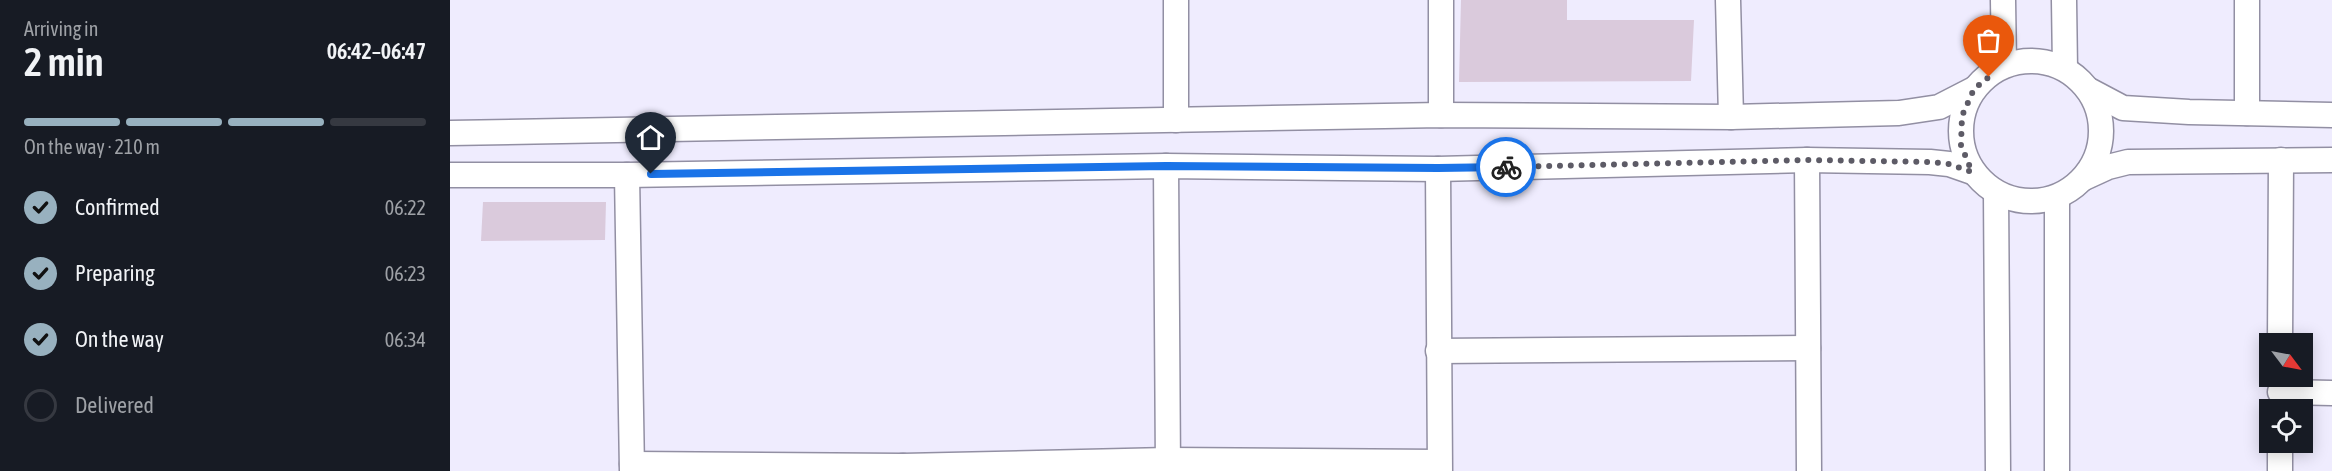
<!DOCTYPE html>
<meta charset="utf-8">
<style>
body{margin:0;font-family:"Asap Condensed",sans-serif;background:#242831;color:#f1f3f6;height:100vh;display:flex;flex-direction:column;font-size:22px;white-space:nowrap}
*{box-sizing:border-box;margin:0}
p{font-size:20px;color:#9ea1a6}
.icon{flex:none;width:33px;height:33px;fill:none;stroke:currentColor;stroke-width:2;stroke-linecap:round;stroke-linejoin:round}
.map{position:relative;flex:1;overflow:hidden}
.panel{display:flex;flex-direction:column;background:#171b24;width:450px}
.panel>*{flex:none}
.needle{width:39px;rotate:122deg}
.buttons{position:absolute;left:1809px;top:333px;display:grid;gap:12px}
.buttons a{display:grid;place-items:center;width:54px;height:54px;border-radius:0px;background:#171b24;box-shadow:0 3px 15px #0003;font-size:30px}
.pin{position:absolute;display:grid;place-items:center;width:51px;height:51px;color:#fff;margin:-62px -26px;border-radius:50% 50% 50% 0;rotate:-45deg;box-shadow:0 0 6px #0007}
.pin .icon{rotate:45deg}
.courier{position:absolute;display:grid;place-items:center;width:60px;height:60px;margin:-30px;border:4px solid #1a73e8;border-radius:50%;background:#fff;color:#222;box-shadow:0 2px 8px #0007}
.summary em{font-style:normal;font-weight:600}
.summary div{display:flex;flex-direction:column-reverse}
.summary{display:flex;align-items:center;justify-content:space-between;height:102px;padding:0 24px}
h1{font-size:39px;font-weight:600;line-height:45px}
.bar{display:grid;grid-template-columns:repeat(4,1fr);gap:9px 6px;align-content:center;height:72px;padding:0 24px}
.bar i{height:8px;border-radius:4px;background:#363941}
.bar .current{background:#98b1bf}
.bar p{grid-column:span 4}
ol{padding:0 24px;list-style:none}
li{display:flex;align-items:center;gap:18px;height:66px}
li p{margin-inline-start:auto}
li .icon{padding:6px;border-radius:50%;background:#98b1bf;color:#111;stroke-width:4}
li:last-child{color:#9ea1a6}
li i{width:33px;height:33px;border:3px solid #363941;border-radius:50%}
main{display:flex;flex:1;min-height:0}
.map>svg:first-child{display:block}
</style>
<main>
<section class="panel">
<div class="summary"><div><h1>2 min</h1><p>Arriving in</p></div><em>06:42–06:47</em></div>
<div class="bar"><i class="current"></i><i class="current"></i><i class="current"></i><i></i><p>On the way · 210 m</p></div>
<ol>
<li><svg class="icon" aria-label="check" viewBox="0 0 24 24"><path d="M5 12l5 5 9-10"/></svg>Confirmed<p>06:22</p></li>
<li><svg class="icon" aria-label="check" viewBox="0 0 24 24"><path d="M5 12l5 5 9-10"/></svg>Preparing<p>06:23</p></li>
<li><svg class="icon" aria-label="check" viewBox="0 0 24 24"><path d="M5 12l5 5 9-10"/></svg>On the way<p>06:34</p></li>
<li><i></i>Delivered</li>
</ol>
</section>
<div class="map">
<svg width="1882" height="471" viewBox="0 0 1882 471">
<rect width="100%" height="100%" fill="#efecfe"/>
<g fill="#dacadc">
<polygon points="1011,0 1117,0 1117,20 1244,20 1241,81 1009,82"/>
<polygon points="33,202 156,202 155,240 31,241"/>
</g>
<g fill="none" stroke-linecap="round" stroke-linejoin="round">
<defs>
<g id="minor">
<polyline points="1278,0 1281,117"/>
<polyline points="1553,0 1554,65"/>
<polyline points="1614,0 1615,69"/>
<circle cx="1581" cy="131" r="70"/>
<polyline points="1639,90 1673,108 1739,112 1882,115"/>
<polyline points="1797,113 1797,0"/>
<polyline points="991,115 991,0"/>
<polyline points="726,120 726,0"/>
<polyline points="0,133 991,115 1281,117 1449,113 1489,107 1524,89"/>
<polyline points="1357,160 1359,471"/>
<polyline points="716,166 718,471"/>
<polyline points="988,169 990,471"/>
<polyline points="0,175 177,175 716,166 988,169 1357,160 1480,162 1499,164 1522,172"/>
<polyline points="177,175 182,471"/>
<polyline points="1634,178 1658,167 1678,162 1882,160"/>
<polyline points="1546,193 1548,471"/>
<polyline points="1830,344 1831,160"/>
<polyline points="988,351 1358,348"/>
<polyline points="1830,392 1882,393"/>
<polyline points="182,464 453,466"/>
<polyline points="453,471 453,466 718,460 989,462"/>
<polyline points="1607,471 1607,197"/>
<polyline points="1830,471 1830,442"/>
</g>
</defs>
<use href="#minor" stroke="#928fa3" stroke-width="27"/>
<use href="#minor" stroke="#fff" stroke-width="24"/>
</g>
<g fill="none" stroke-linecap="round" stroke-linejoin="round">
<polyline stroke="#5d5b66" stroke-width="6" stroke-dasharray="0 10.8" points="1056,167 1357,160 1480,162 1499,164 1522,172 1511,145 1512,116 1524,89 1539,77"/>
<polyline stroke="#1a73e8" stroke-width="8" points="201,174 716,166 988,168 1056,167"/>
</g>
</svg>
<div class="buttons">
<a><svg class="needle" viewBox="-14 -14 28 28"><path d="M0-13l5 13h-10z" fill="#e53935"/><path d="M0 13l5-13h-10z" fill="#9ea1a6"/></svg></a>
<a><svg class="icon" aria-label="locate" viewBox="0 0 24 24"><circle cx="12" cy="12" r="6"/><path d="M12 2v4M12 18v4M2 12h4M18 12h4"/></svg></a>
</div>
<div class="pin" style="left:1539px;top:77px;background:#ea580c"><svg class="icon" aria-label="bag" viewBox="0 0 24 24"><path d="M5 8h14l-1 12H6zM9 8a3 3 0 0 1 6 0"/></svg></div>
<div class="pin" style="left:201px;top:174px;background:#1f2937"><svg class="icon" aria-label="home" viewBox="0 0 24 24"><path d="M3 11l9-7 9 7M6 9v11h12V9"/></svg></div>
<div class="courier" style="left:1056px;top:167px"><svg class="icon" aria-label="bike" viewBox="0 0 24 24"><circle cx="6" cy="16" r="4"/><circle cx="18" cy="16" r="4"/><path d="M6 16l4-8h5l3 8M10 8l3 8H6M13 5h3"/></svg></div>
</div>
</main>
